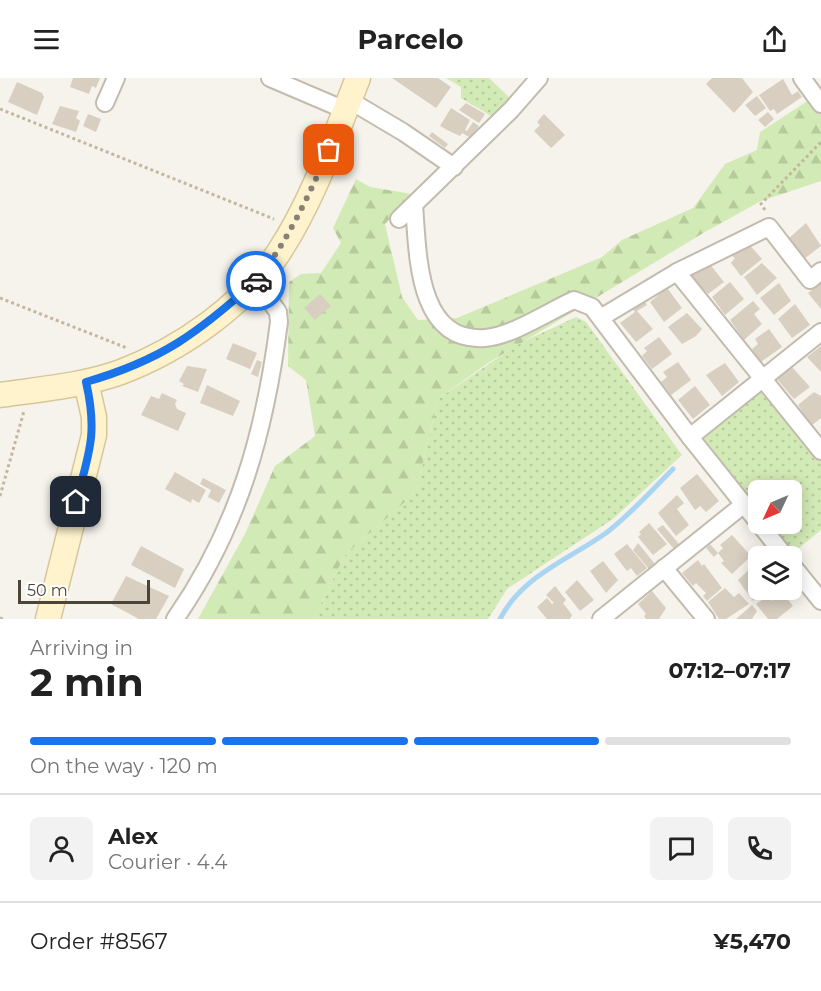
<!DOCTYPE html>
<meta charset="utf-8">
<style>
body{margin:0;font-family:Montserrat,sans-serif;background:#f2f2f2;color:#222;height:100vh;display:flex;flex-direction:column;font-size:22px;white-space:nowrap}
*{box-sizing:border-box;margin:0}
p{font-size:20px;color:#767676}
.icon{flex:none;width:33px;height:33px;fill:none;stroke:currentColor;stroke-width:2;stroke-linecap:round;stroke-linejoin:round}
.map{position:relative;height:541px;overflow:hidden}
.drawer{display:flex;flex-direction:column;background:#fff;flex:1}
.drawer>*{flex:none}
.needle{width:39px;rotate:226deg}
.controls{position:absolute;left:748px;top:402px;display:grid;gap:12px}
.controls a{display:grid;place-items:center;width:54px;height:54px;border-radius:9px;background:#fff;box-shadow:0 3px 15px #0003;font-size:30px}
.scale{position:absolute;left:18px;bottom:15px;width:132px;box-sizing:border-box;padding-left:6px;border:3px solid #4b4439;border-top:0;font-size:16px;line-height:21px;white-space:nowrap;color:#4b4439;-webkit-text-stroke:4px #fff;paint-order:stroke}
.pin{position:absolute;display:grid;place-items:center;width:51px;height:51px;color:#fff;margin:-26px;border-radius:12px;box-shadow:0 3px 9px #0006}
.courier{position:absolute;display:grid;place-items:center;width:60px;height:60px;margin:-30px;border:4px solid #1a73e8;border-radius:50%;background:#fff;color:#222;box-shadow:0 2px 8px #0007}
.overview em{font-style:normal;font-weight:700}
.overview div{display:flex;flex-direction:column-reverse}
.overview{display:flex;align-items:center;justify-content:space-between;height:102px;padding:0 30px}
h1{font-size:39px;font-weight:700;line-height:45px}
.bar{display:grid;grid-template-columns:repeat(4,1fr);gap:9px 6px;align-content:center;height:72px;padding:0 30px}
.bar i{height:8px;border-radius:4px;background:#e0e0e0}
.bar .on{background:#1a73e8}
.bar p{grid-column:span 4}
.line{display:flex;align-items:center;gap:15px;padding:0 30px;border-top:2px solid #e0e0e0}
.line div{flex:1}
.round{display:grid;place-items:center;flex:none;width:63px;height:63px;border-radius:9px;background:#f2f2f2}
header{display:flex;justify-content:space-between;align-items:center;height:78px;padding:0 30px;background:#fff;font-size:27px;font-weight:700}
.map>svg:first-child{display:block}
</style>
<header><svg class="icon" aria-label="menu" viewBox="0 0 24 24"><path d="M4 6h16M4 12h16M4 18h16"/></svg>Parcelo<svg class="icon" aria-label="share" viewBox="0 0 24 24"><path d="M12 15V3M7 8l5-5 5 5M5 13v7h14v-7"/></svg></header>
<div class="map">
<svg width="821" height="541" viewBox="0 0 821 541">
<defs>
<pattern id="grass-dots" width="8" height="8" patternUnits="userSpaceOnUse" patternTransform="scale(1.5)"><rect width="8" height="8" fill="#d2eab5"/><path d="M2 2h.1M6 6h.1" fill="none" stroke="#b6ca9c" stroke-width="1.8" stroke-linecap="round"/></pattern>
<pattern id="forest-firs" width="22" height="20" patternUnits="userSpaceOnUse" patternTransform="scale(1.5)"><rect width="22" height="20" fill="#d2eab5"/><path d="M5 1l3.5 6h-7zM16 11l3.5 6h-7z" fill="#b6ca9c"/></pattern>
</defs>
<rect width="100%" height="100%" fill="#f6f3ec"/>
<g fill="url(#grass-dots)">
<polygon points="446,0 489,0 511,21 493,39 461,20 461,9"/>
<polygon points="576,239 586,244 682,377 613,441 507,511 488,541 313,541 345,477 416,414 438,321 518,266"/>
<polygon points="758,314 765,314 821,384 821,452 793,475 770,446 792,446 792,412 759,412 759,432 704,363 705,355"/>
</g>
<polygon fill="url(#forest-firs)" points="812,20 821,33 821,103 761,123 705,154 488,285 438,321 416,414 345,477 313,541 198,541 245,456 275,388 315,358 306,302 288,288 289,204 301,196 321,195 341,165 333,150 356,101 370,109 412,116 385,146 402,219 418,242 457,240 602,179 622,162 693,130 725,86 757,72 760,54"/>
<g fill="none" stroke-linecap="round" stroke-linejoin="round">
<path stroke="#a9d4f2" stroke-width="5" d="M500 541C522 498 568 482 606 455 630 437 651 413 673 391"/>
</g>
<g fill="#d8cfc1">
<polygon points="73,0 100,0 96,10 92,8 89,16 70,9"/>
<polygon points="392,0 438,0 451,9 436,30"/>
<polygon points="712,0 742,0 753,14 734,35 706,6"/>
<polygon points="783,1 792,17 798,13 802,19 777,36 774,31 770,33 759,17"/>
<polygon points="17,4 42,15 44,19 37,37 8,24"/>
<polygon points="757,18 766,30 755,38 745,27"/>
<polygon points="466,25 485,36 479,45 459,32"/>
<polygon points="60,28 79,33 76,40 80,43 76,54 52,46"/>
<polygon points="451,30 470,42 465,52 467,53 473,44 479,48 471,60 462,55 460,58 449,53 440,48"/>
<polygon points="768,34 774,41 765,49 758,42"/>
<polygon points="88,36 101,41 96,54 83,48"/>
<polygon points="544,36 565,57 551,70 534,53 540,47 537,44"/>
<polygon points="432,54 448,66 445,70 429,58"/>
<polygon points="806,145 821,168 804,181 788,161"/>
<polygon points="747,164 762,181 741,198 731,185 735,180 731,177"/>
<polygon points="708,184 724,204 708,216 691,198"/>
<polygon points="762,185 777,200 757,217 744,199"/>
<polygon points="730,204 744,221 725,237 712,219"/>
<polygon points="821,204 821,231 808,215"/>
<polygon points="779,205 791,223 774,237 760,220"/>
<polygon points="667,210 682,230 664,244 650,224"/>
<polygon points="320,216 331,228 315,242 304,230"/>
<polygon points="644,223 647,227 637,233 653,251 636,264 620,245 635,234 632,230"/>
<polygon points="753,223 760,231 754,236 762,246 744,262 730,242"/>
<polygon points="795,226 810,247 792,260 778,241"/>
<polygon points="687,235 702,251 696,258 682,266 668,249"/>
<polygon points="769,251 782,269 761,284 752,271 758,266 755,261"/>
<polygon points="659,259 672,276 652,291 642,278 647,273 644,270"/>
<polygon points="233,265 257,275 250,291 226,281"/>
<polygon points="821,268 821,294 807,279"/>
<polygon points="257,282 262,284 258,299 251,296"/>
<polygon points="678,284 691,302 671,317 661,304 667,299 663,294"/>
<polygon points="725,285 739,304 722,318 706,297"/>
<polygon points="187,288 207,291 198,314 182,308 184,306 179,303"/>
<polygon points="792,289 810,309 794,321 777,301"/>
<polygon points="207,307 240,323 233,338 200,325"/>
<polygon points="695,308 710,327 693,341 678,322"/>
<polygon points="814,314 821,318 821,340 811,348 798,327"/>
<polygon points="162,315 177,322 175,326 177,331 186,335 178,353 141,337 151,318 159,321"/>
<polygon points="175,394 206,412 199,425 192,421 191,425 165,411"/>
<polygon points="697,396 719,423 706,434 700,428 695,432 680,410"/>
<polygon points="203,400 226,412 219,425 208,419 211,412 200,406"/>
<polygon points="677,417 684,425 677,431 689,447 676,458 658,435"/>
<polygon points="649,445 667,466 653,477 638,459 641,456 639,454"/>
<polygon points="663,447 679,466 674,471 657,451"/>
<polygon points="732,457 751,478 732,496 721,485 724,483 718,475 714,479 706,470 710,466 718,475 723,470 720,467"/>
<polygon points="638,465 655,486 649,491 633,472"/>
<polygon points="627,466 647,490 637,498 631,490 627,493 614,476"/>
<polygon points="141,468 184,491 175,510 131,487"/>
<polygon points="698,482 702,488 704,486 722,510 707,523 703,518 706,515 696,505 693,508 682,495"/>
<polygon points="603,483 618,502 606,515 590,493"/>
<polygon points="753,488 759,495 759,512 767,512 753,523 738,502"/>
<polygon points="126,498 169,518 156,541 139,541 111,526"/>
<polygon points="577,502 594,522 580,533 565,514"/>
<polygon points="555,508 566,522 563,525 572,537 570,541 547,541 537,529 547,520 552,526 554,525 546,517"/>
<polygon points="725,510 734,519 739,515 749,526 726,541 719,541 708,524"/>
<polygon points="652,513 666,530 659,541 646,541 644,538 646,536 638,526"/>
<polygon points="782,514 793,528 777,541 768,541 756,526 768,518 772,523"/>
<polygon points="752,527 757,533 752,541 736,541"/>
</g>
<g fill="none" stroke-linecap="round" stroke-linejoin="round">
<defs>
<g id="street">
<polyline points="270,0 345,32"/>
<polyline points="802,0 821,26"/>
<polyline points="349,22 403,54 454,89"/>
<polyline points="105,25 116,0"/>
<path d="M414 127C418 174 416 265 485 260 512 258 549 233 574 222L592 229 690 359 785 478"/>
<polyline points="399,141 511,32 539,0"/>
<polyline points="677,194 821,373"/>
<polyline points="602,239 677,194 769,149 810,202 821,193"/>
<polyline points="690,359 821,254"/>
<polyline points="792,487 821,523"/>
<polyline points="664,490 706,541"/>
<path d="M175 541C239 449 265 354 279 244L278 234 256 203"/>
<polyline points="601,541 743,427"/>
</g>
<g id="secondary">
<path d="M0 317C40 311 82 308 121 294 181 271 243 228 279 174 313 122 335 58 358 0"/>
<polyline points="48,541 94,357 94,339 86,304"/>
</g>
</defs>
<use href="#street" stroke="#c2bbae" stroke-width="20"/>
<use href="#secondary" stroke="#d6c79b" stroke-width="27"/>
<g stroke="#c4b79f" stroke-width="3" stroke-dasharray="3 3" stroke-linecap="butt">
<polyline points="0,31 274,141"/>
<polyline points="765,132 761,126 821,64"/>
<polyline points="0,220 127,270"/>
<polyline points="0,418 24,333"/>
<polyline points="0,540 3,541"/>
</g>
<use href="#street" stroke="#fff" stroke-width="16"/>
<use href="#secondary" stroke="#fff3cd" stroke-width="24"/>
</g>
<g fill="none" stroke-linecap="round" stroke-linejoin="round">
<path stroke="#878178" stroke-width="6" stroke-dasharray="0 10.8" d="M256 203C288 163 308 119 329 72"/>
<path stroke="#1a73e8" stroke-width="8" d="M76 424C89 375 98 356 86 304 162 282 198 255 256 203"/>
</g>
</svg>
<div class="controls">
<a><svg class="needle" viewBox="-14 -14 28 28"><path d="M0-13l5 13h-10z" fill="#e53935"/><path d="M0 13l5-13h-10z" fill="#767676"/></svg></a>
<a><svg class="icon" aria-label="layers" viewBox="0 0 24 24"><path d="M12 4l9 5-9 5-9-5zM3 14l9 5 9-5"/></svg></a>
</div>
<div class="scale">50 m</div>
<div class="pin" style="left:329px;top:72px;background:#ea580c"><svg class="icon" aria-label="bag" viewBox="0 0 24 24"><path d="M5 8h14l-1 12H6zM9 8a3 3 0 0 1 6 0"/></svg></div>
<div class="pin" style="left:76px;top:424px;background:#1f2937"><svg class="icon" aria-label="home" viewBox="0 0 24 24"><path d="M3 11l9-7 9 7M6 9v11h12V9"/></svg></div>
<div class="courier" style="left:256px;top:203px"><svg class="icon" aria-label="car" viewBox="0 0 24 24"><path d="M5 17H2v-5l4-1 3-4h7l3 4 3 1v5h-3M9 17h6M6 11h13"/><circle cx="7" cy="17" r="2"/><circle cx="17" cy="17" r="2"/></svg></div>
</div>
<section class="drawer">
<div class="overview"><div><h1>2 min</h1><p>Arriving in</p></div><em>07:12–07:17</em></div>
<div class="bar"><i class="on"></i><i class="on"></i><i class="on"></i><i></i><p>On the way · 120 m</p></div>
<div class="line" style="height:108px"><a class="round"><svg class="icon" aria-label="person" viewBox="0 0 24 24"><circle cx="12" cy="8" r="4"/><path d="M4 21q1-7 8-7t8 7"/></svg></a><div><b>Alex</b><p>Courier · 4.4</p></div><a class="round"><svg class="icon" aria-label="chat" viewBox="0 0 24 24"><path d="M4 5h16v11H9l-5 4z"/></svg></a><a class="round"><svg class="icon" aria-label="phone" viewBox="0 0 24 24"><path d="M5 4h4l2 5-3 2q2 4 5 5l2-3 5 2v4C11 20 4 13 5 4z"/></svg></a></div>
<div class="line" style="height:78px"><div>Order #8567</div><b>¥5,470</b></div>
</section>
